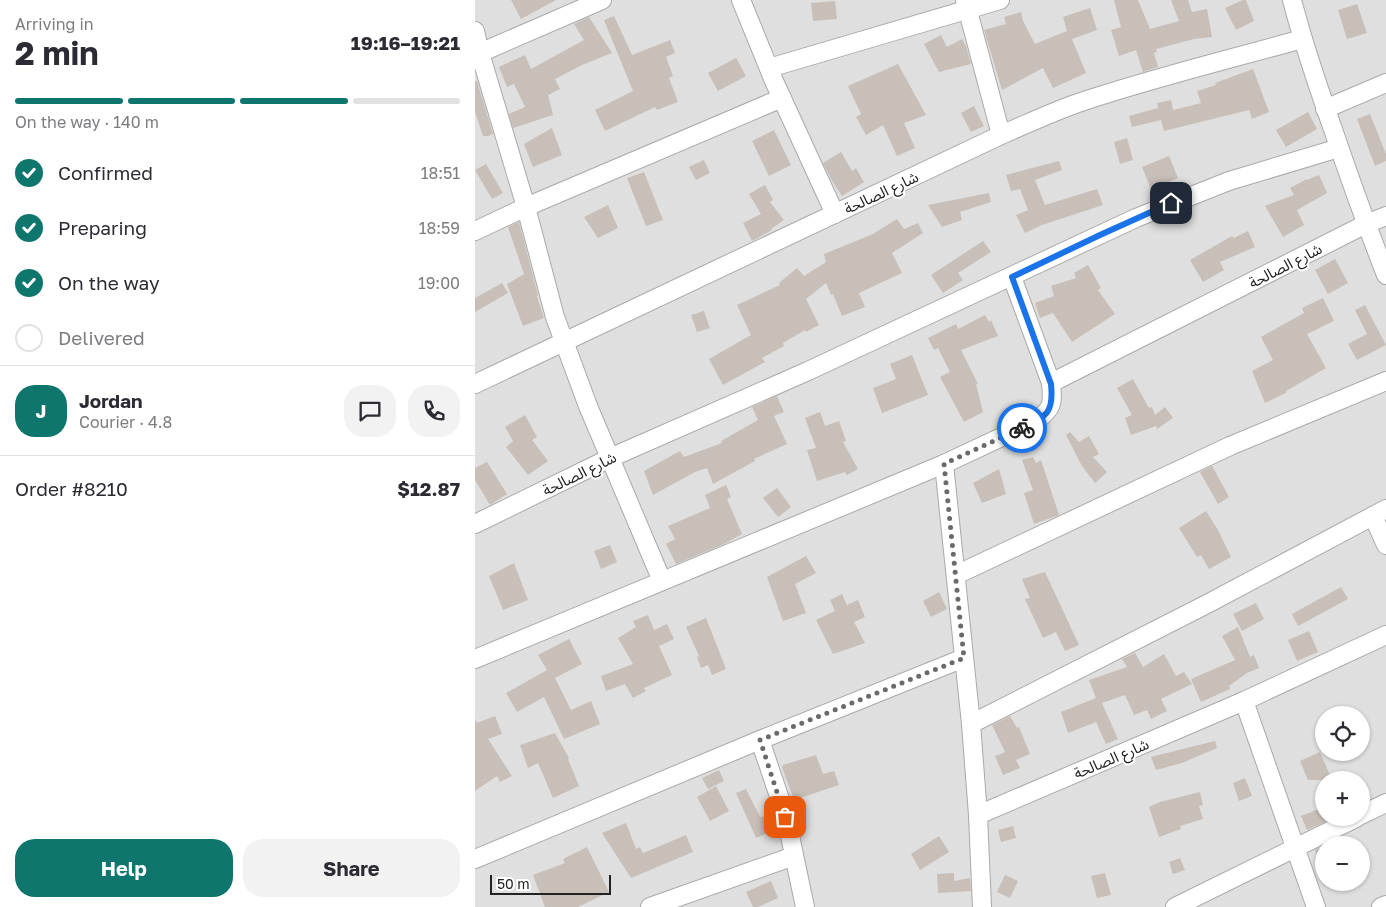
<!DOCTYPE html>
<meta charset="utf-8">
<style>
body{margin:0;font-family:"Golos Text","Noto Sans Arabic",sans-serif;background:#f2f2f3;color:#2b2b33;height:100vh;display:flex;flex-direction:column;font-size:19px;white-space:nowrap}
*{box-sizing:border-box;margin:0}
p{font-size:16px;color:#7c7c81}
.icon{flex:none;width:28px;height:28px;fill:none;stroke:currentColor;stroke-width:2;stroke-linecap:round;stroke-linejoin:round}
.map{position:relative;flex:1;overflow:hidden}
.details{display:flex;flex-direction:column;background:#fff;width:475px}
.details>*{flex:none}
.fabs{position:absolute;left:840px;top:706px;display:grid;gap:10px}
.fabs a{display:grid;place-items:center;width:55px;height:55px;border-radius:50%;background:#fff;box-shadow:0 1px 4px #0004;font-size:25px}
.scale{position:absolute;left:15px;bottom:12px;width:121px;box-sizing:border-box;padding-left:5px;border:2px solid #222;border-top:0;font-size:14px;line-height:18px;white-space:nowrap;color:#222;-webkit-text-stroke:4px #fff;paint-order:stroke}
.pin{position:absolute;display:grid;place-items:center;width:42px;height:42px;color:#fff;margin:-21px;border-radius:10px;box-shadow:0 2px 8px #0006}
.courier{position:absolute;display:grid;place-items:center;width:50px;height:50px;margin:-25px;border:4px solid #1a73e8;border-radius:50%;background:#fff;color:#222;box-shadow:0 1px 6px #0007}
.overview em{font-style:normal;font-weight:700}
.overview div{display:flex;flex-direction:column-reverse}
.overview{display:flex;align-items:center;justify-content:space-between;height:85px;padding:0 15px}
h1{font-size:32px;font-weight:700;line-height:38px}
.bar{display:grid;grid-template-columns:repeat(4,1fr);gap:8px 5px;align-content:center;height:60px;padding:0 15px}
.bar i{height:6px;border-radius:4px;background:#e1e1e2}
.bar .selected{background:#0f766e}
.bar p{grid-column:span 4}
.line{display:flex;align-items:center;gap:12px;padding:0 15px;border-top:1px solid #e1e1e2}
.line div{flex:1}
.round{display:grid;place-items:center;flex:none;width:52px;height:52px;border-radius:20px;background:#f2f2f3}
ol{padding:0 15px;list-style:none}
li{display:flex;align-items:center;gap:15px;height:55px}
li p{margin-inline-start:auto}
li .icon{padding:5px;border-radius:50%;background:#0f766e;color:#fff;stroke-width:4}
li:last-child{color:#7c7c81}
li i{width:28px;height:28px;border:2px solid #e1e1e2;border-radius:50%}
.button{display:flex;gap:10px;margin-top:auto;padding:10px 15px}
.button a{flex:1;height:58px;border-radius:20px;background:#0f766e;color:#fff;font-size:20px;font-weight:700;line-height:58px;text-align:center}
.button a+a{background:#f2f2f3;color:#2b2b33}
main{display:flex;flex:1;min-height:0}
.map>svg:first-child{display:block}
</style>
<main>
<section class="details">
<div class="overview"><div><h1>2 min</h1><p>Arriving in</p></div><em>19:16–19:21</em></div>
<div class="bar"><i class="selected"></i><i class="selected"></i><i class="selected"></i><i></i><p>On the way · 140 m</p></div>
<ol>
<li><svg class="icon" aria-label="check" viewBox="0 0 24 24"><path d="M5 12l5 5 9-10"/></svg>Confirmed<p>18:51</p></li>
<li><svg class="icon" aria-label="check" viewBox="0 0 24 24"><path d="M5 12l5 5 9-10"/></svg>Preparing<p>18:59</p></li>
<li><svg class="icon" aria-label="check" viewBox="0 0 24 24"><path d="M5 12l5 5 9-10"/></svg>On the way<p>19:00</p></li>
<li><i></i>Delivered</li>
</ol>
<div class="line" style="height:90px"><b class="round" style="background:#0f766e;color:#fff">J</b><div><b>Jordan</b><p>Courier · 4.8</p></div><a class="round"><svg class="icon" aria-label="chat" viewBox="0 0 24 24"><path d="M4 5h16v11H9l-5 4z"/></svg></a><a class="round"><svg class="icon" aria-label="phone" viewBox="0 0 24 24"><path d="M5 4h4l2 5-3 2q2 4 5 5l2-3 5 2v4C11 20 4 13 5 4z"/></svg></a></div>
<div class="line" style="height:65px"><div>Order #8210</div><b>$12.87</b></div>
<div class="button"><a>Help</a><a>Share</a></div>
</section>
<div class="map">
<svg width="911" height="907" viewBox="0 0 911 907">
<rect width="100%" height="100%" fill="#f2efe9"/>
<path fill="#e0dfdf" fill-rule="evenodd" d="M0 0H911V907H0ZM849 715H886V752H849ZM849 780H886V818H849ZM849 845H886V882H849Z"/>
<g fill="#c7bfb8">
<polygon points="36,0 81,0 46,19"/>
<polygon points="639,0 663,0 675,29 704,21 696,0 713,0 717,12 732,9 737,37 719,39 681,49 682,52 679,53 683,67 668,72 661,50 644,56 636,30 646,27"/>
<polygon points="768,0 771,0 779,21 761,30 750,8"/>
<polygon points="360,1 362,19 338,21 336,3"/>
<polygon points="882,4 892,33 872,39 863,10"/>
<polygon points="615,8 622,30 597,39 611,73 578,88 568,68 527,90 509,30 531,24 529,17 546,12 548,21 560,44 592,31 588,17"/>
<polygon points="139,16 157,55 195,40 200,53 191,57 198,76 194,78 203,102 182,110 180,107 130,131 120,110 158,91 129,20"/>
<polygon points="114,17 137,53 107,65 80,79 85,89 73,95 78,115 38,128 34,114 50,107 39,84 32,87 24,67 50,55 56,69 109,40 99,24"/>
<polygon points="466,35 472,47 487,39 491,46 496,64 464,72 449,44"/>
<polygon points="261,58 271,76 243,91 233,73"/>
<polygon points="423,64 451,115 429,123 440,148 422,156 408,125 391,135 381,117 386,114 373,86"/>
<polygon points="778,69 794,112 777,119 774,110 689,131 686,120 657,127 654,116 683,108 682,103 696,100 698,110 726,103 722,91 741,85 740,83"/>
<polygon points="0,81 2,81 18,134 13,136 8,136 0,112"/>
<polygon points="499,106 509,126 496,132 486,113"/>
<polygon points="833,112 842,129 811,147 801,130"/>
<polygon points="895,114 911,154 911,161 900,166 882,119"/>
<polygon points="77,128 87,155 58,167 49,144"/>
<polygon points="299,130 316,165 294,176 277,141"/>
<polygon points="652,138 658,160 645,164 639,142"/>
<polygon points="366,152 377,171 381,168 389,182 367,196 356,179 348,163"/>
<polygon points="694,156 703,178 676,189 667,167"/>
<polygon points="229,160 235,173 221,180 214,167"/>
<polygon points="584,161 587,170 560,180 570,205 622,189 628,205 567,225 550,233 541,215 553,210 545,189 536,191 531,175"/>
<polygon points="11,164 28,193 17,199 0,170"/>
<polygon points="169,172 188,220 171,226 152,178"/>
<polygon points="844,175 852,193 822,210 829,225 808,237 790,206 819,195 815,188 832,179 832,180"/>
<polygon points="290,185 298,200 295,202 309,220 296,229 297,230 277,241 268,223 286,214 274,194"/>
<polygon points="514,193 516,202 485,212 487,220 467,227 453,205"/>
<polygon points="133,205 143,228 123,238 109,217"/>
<polygon points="422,219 429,229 443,223 448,233 417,253 427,273 384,293 390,307 367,316 358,294 356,295 351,283 331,299 344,325 331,332 330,330 308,343 309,346 287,358 290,362 248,385 234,359 276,335 262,305 305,285 304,283 322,268 329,276 351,262 349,254 398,234"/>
<polygon points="44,222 63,295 62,296 69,318 48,326 32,284 49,274 33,227"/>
<polygon points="773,231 780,247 745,262 749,270 728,282 715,260 757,236 759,238"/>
<polygon points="508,241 516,252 483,273 488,280 468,293 456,275"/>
<polygon points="860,259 873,283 853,294 840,270"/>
<polygon points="613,265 626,288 623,290 640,314 597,342 578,313 565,318 560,303 579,296 576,286 601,278 599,273"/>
<polygon points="27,283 33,293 0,312 0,298"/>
<polygon points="848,298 859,321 832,334 851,368 811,391 811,393 790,403 777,371 798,360 786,337 829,313 827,308"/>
<polygon points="890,305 911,345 882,360 873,344 892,334 880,310"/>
<polygon points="229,311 235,328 222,332 216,315"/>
<polygon points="510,315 514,322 516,320 523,336 486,350 503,384 501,384 508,412 489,422 465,377 475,372 463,348 459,350 453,338 481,324 483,329"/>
<polygon points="437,355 453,395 407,413 398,388 421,379 415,364"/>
<polygon points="658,379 674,408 677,407 680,415 690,407 698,418 682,429 681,426 656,435 650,418 657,415 642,388"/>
<polygon points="302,396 309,412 299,416 312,444 279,459 280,461 238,484 232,468 220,472 178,495 169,471 205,451 209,457 247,443 246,441 283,420 277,407"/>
<polygon points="345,412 350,426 364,421 371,441 368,442 383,469 372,475 370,472 342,481 332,450 341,448 330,418"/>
<polygon points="50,415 62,437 57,440 73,461 53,475 31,447 38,441 30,427"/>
<polygon points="595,432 604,442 614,436 624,454 618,457 632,472 620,483 607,466 591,435"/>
<polygon points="558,457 561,463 566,460 584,515 559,524 549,493 558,490 547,460"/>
<polygon points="12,462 32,494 15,505 0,480 0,468"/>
<polygon points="737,466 754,497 743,504 725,472"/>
<polygon points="524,469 531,494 507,503 498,483"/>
<polygon points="251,485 256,497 252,499 267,534 249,544 201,564 191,544 200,539 193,526 235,508 230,495"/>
<polygon points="302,488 316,507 303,517 288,498"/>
<polygon points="731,511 743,530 756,557 734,569 726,555 722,557 704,528"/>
<polygon points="135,545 142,562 126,569 119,551"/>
<polygon points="331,556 341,573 320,584 331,613 308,621 292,577"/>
<polygon points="39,563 53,600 28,610 14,576"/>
<polygon points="570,572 604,645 590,651 581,632 568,638 550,599 555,598 547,579"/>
<polygon points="866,587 873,599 823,626 817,614"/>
<polygon points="464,592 472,609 456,617 448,601"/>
<polygon points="367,594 372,605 383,600 390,617 379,622 390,643 358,654 341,620 360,611 355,600"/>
<polygon points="781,603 789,619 767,631 758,614"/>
<polygon points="173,615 179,630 192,624 199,639 184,646 197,675 169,688 171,691 158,698 150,684 131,691 126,676 158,664 143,638 161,627 158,621"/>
<polygon points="231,618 251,669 237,675 233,665 226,668 222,657 224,656 211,627"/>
<polygon points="763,627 775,657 779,655 784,668 772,673 754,686 755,689 726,702 716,679 760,660 747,636"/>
<polygon points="834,631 843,652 822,661 813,640"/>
<polygon points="94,639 107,664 80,678 96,710 116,701 125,724 89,739 69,697 42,712 31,693 72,670 63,655"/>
<polygon points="660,653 668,667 689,654 701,676 709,672 717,684 686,699 692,711 676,719 672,710 659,715 650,695 627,703 643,739 631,744 621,722 593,733 586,712 621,698 614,680 652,667 647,659"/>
<polygon points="20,716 27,734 13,739 37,776 25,782 22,776 0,791 0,719 2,723"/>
<polygon points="535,716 542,728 544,727 555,754 541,760 545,768 528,775 520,756 530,752 517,725"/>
<polygon points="80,733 94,758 93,759 104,786 78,798 63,763 53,768 45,745"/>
<polygon points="740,741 742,748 707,763 681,770 676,757"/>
<polygon points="845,752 857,780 833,780 825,761"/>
<polygon points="341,755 348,774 359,771 364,785 319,800 307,767 308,765"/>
<polygon points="244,770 249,781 233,789 227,778"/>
<polygon points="770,778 777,796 764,801 758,783"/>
<polygon points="241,786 254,811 235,821 222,797"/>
<polygon points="271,789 285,817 288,816 295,832 281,838 261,793"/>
<polygon points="725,792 728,805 724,806 728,819 705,826 706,829 684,837 674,807 685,802"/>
<polygon points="849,807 850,822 832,830 826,816"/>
<polygon points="151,823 161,849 165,847 168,853 211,835 218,852 156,878 127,833"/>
<polygon points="538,826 541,838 526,842 523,830"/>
<polygon points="464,836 474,852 445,870 436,854"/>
<polygon points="849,846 849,869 840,850"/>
<polygon points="112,847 134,892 103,907 70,907 58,875 90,863 88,859"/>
<polygon points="705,858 710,870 698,874 694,862"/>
<polygon points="479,873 479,881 495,878 496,891 463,893 462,874"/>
<polygon points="630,873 636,895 622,898 616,876"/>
<polygon points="530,875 543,881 535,898 522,892"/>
<polygon points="296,881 303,898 283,907 278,907 271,892"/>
</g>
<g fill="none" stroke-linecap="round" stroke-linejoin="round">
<defs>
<g id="minor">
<polyline points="266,0 299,81 360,214"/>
<polyline points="490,0 526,135"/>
<path d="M817 0C829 46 844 90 860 135 876 182 893 229 911 275"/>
<polyline points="0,31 5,53 51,207 80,317 113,406 187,581"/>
<polyline points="0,55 127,0"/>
<polyline points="294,68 525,0"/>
<polyline points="850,109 911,83"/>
<polyline points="0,231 51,207 307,98"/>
<polyline points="576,383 891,224 911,216"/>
<path d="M0 384 526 135C552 124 577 112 603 103 677 78 752 60 827 39"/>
<polyline points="469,464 496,724 503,815 507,907"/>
<polyline points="898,516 911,545"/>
<polyline points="0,524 135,458 333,371 661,218 754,181 864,148"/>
<polyline points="481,575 755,446 911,381"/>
<path d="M0 659 469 464 561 421C578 408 578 404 576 383L537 277"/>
<polyline points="769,701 841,907"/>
<polyline points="496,724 734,603 911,509"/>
<polyline points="285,740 311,817 330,907"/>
<polyline points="503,815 769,701 911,635"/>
<polyline points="886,815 911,803"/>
<polyline points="0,859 285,740 489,658"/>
<polyline points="175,907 319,856"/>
<polyline points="700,907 881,818"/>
<polyline points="906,907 911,905"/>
</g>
</defs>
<use href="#minor" stroke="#a9a9a9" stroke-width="20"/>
<use href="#minor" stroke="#fff" stroke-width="18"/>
</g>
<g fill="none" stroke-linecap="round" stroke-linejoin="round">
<polyline stroke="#6b6a68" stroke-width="5" stroke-dasharray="0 9" points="310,817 285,740 489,658 469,464 547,428"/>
<path stroke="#1a73e8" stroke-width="6" d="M547 428C572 416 579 413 576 384L537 277 625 235 696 203"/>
</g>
<g text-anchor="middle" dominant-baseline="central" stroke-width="4" stroke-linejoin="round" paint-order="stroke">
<g font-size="15" fill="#222" stroke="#fff">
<text transform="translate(406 192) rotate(-25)">شارع الصالحة</text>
<text transform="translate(810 265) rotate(-27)">شارع الصالحة</text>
<text transform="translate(104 473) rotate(-26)">شارع الصالحة</text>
<text transform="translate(636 758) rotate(-23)">شارع الصالحة</text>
</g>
</g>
</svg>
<div class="fabs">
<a><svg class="icon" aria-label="locate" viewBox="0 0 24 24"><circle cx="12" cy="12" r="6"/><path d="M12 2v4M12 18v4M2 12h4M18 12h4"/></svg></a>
<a>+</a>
<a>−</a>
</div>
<div class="scale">50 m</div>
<div class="pin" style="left:310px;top:817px;background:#ea580c"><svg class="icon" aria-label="bag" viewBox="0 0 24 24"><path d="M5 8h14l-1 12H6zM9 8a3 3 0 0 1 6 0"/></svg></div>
<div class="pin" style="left:696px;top:203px;background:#1f2937"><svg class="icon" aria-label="home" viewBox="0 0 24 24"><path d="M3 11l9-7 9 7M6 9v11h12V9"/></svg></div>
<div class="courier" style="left:547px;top:428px"><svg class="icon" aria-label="bike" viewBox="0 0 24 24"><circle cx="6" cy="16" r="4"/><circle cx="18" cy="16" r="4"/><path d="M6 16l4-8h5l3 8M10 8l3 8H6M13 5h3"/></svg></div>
</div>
</main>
